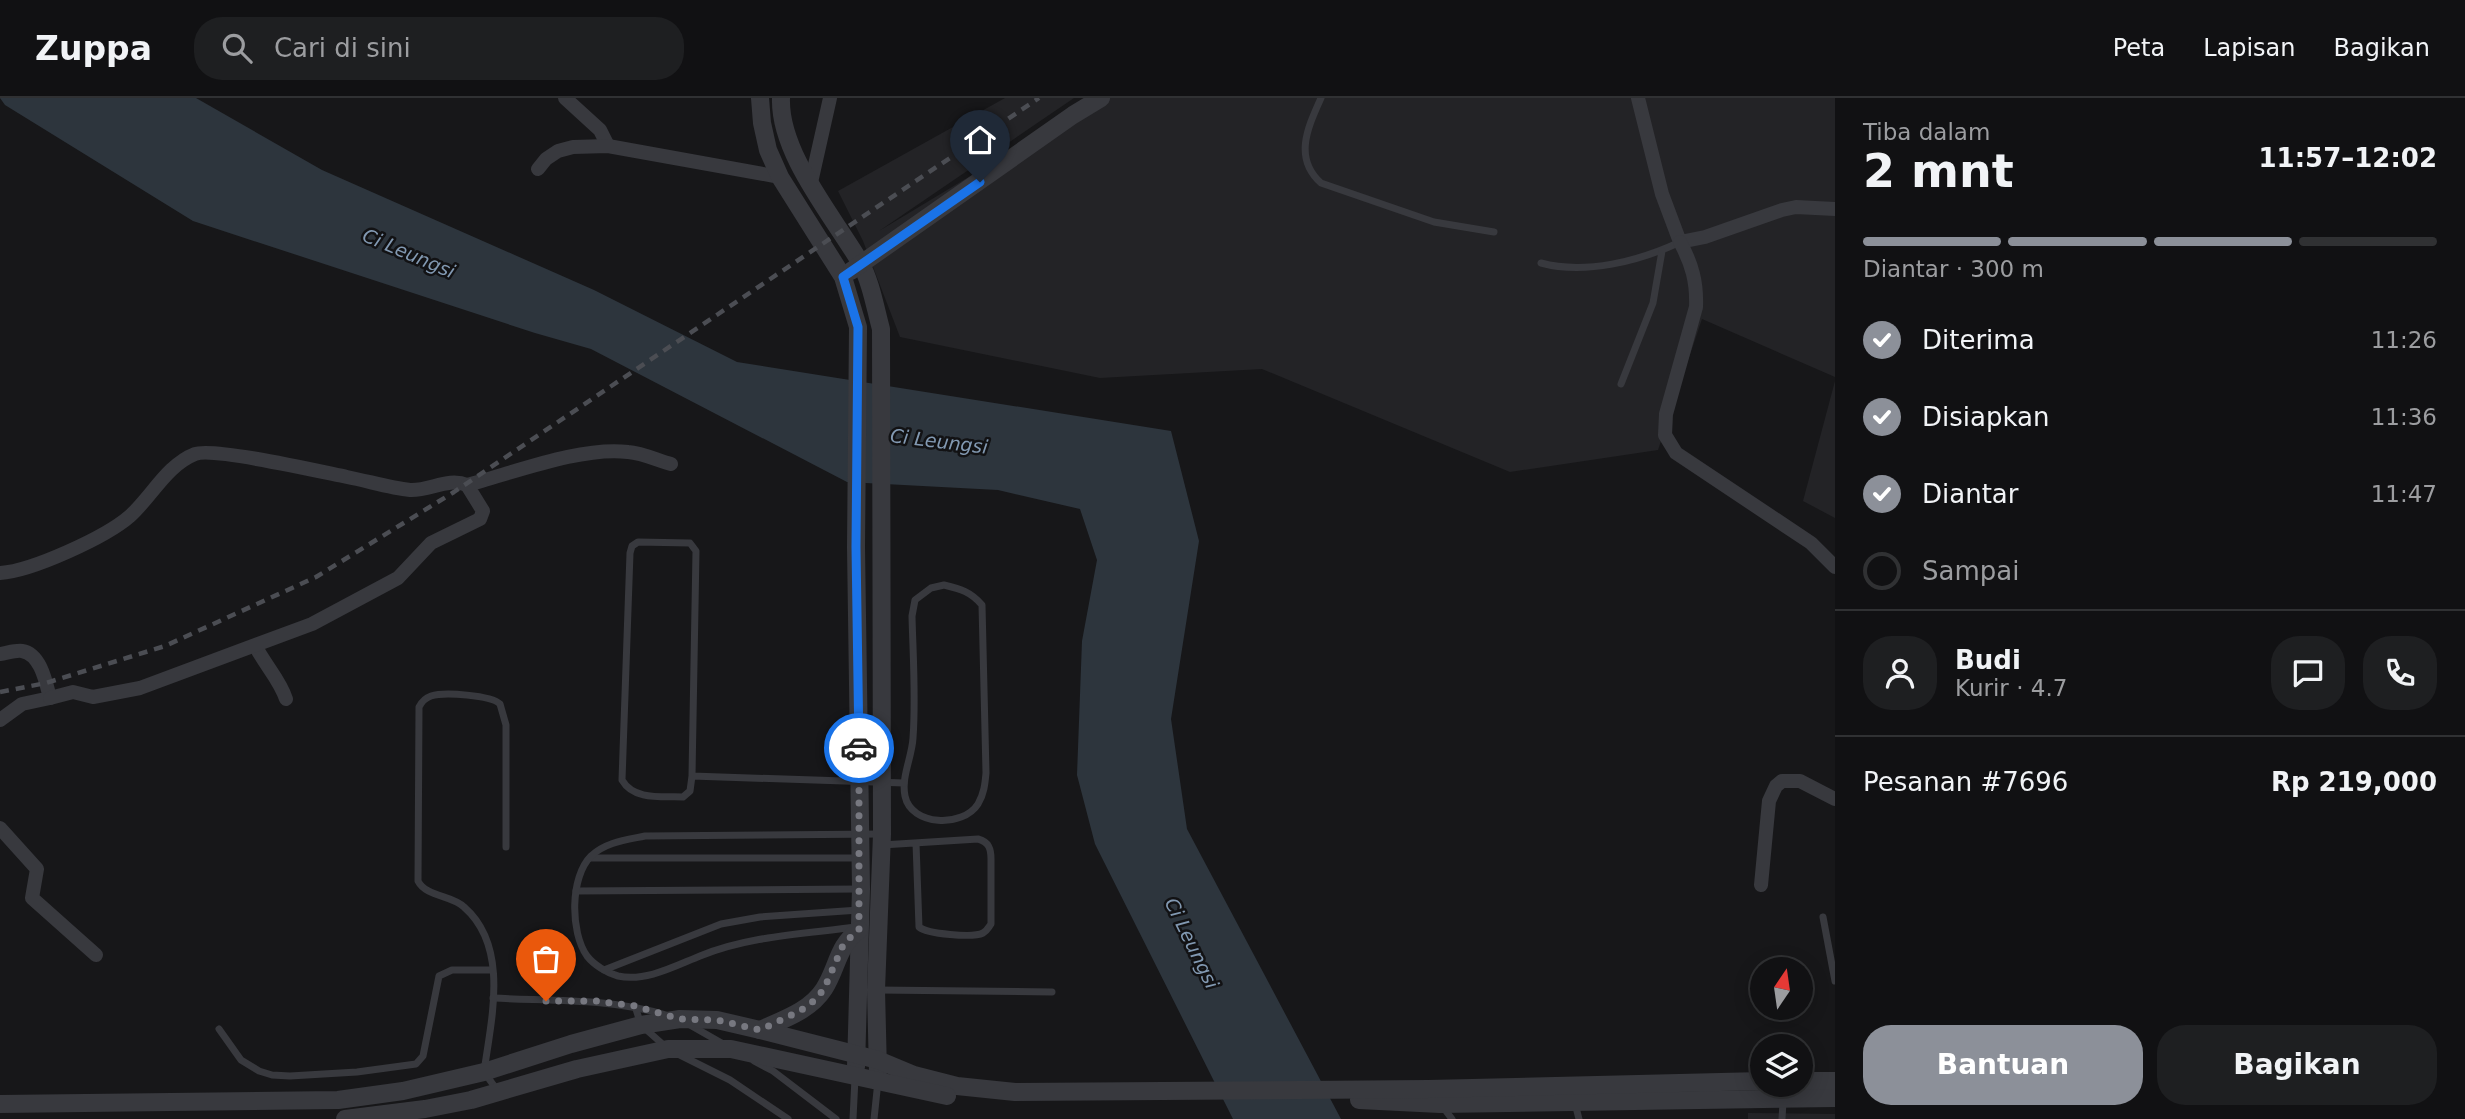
<!DOCTYPE html>
<html lang="id">
<meta charset="utf-8">
<style>
body{margin:0;font-family:"DejaVu Sans",sans-serif;background:#1e1f21;color:#f1f3f6;height:100vh;display:flex;flex-direction:column;font-size:26px;white-space:nowrap}
*{box-sizing:border-box;margin:0}
p{font-size:23px;color:#9c9da0}
.icon{flex:none;width:38px;height:38px;fill:none;stroke:currentColor;stroke-width:2;stroke-linecap:round;stroke-linejoin:round}
.map{position:relative;flex:1;overflow:hidden}
.side{display:flex;flex-direction:column;background:#111113;width:630px}
.side>*{flex:none}
.needle{width:46px;rotate:13deg}
.buttons{position:absolute;left:1750px;top:859px;display:grid;gap:14px}
.buttons a{display:grid;place-items:center;width:63px;height:63px;border-radius:50%;background:#111113;box-shadow:0 4px 18px #0003,0 0 0 2px #303133;font-size:35px}
.pin{position:absolute;display:grid;place-items:center;width:60px;height:60px;color:#fff;margin:-72px -30px;border-radius:50% 50% 50% 0;rotate:-45deg;box-shadow:0 0 7px #0007}
.pin .icon{rotate:45deg}
.courier{position:absolute;display:grid;place-items:center;width:70px;height:70px;margin:-35px;border:5px solid #1a73e8;border-radius:50%;background:#fff;color:#222;box-shadow:0 2px 9px #0007}
.head em{font-style:normal;font-weight:600}
.head div{display:flex;flex-direction:column-reverse}
.head{display:flex;align-items:center;justify-content:space-between;height:119px;padding:0 28px}
h1{font-size:46px;font-weight:600;line-height:52px}
.bar{display:grid;grid-template-columns:repeat(4,1fr);gap:10px 7px;align-content:center;height:84px;padding:0 28px}
.bar i{height:9px;border-radius:5px;background:#303133}
.bar .current{background:#8c9099}
.bar p{grid-column:span 4}
.line{display:flex;align-items:center;gap:18px;padding:0 28px;border-top:2px solid #303133}
.line div{flex:1}
.round{display:grid;place-items:center;flex:none;width:74px;height:74px;border-radius:28px;background:#1e1f21}
ol{padding:0 28px;list-style:none}
li{display:flex;align-items:center;gap:21px;height:77px}
li p{margin-inline-start:auto}
li .icon{padding:7px;border-radius:50%;background:#8c9099;color:#fff;stroke-width:4}
li:last-child{color:#9c9da0}
li i{width:38px;height:38px;border:4px solid #303133;border-radius:50%}
.action{display:flex;gap:14px;margin-top:auto;padding:14px 28px}
.action a{flex:1;height:80px;border-radius:28px;background:#8c9099;color:#fff;font-size:28px;font-weight:600;line-height:80px;text-align:center}
.action a+a{background:#1e1f21;color:#f1f3f6}
header{display:flex;align-items:center;gap:42px;box-sizing:border-box;height:98px;padding:0 35px;background:#111113;border-bottom:2px solid #303133}
header strong{font-size:33px}
nav{display:flex;gap:38px;margin-inline-start:auto;font-size:24px}
.search{width:490px;height:63px;background:#1e1f21;display:flex;align-items:center;gap:18px;box-sizing:border-box;padding:0 24px;border-radius:28px;color:#9c9da0;font-size:26px}
main{display:flex;flex:1;min-height:0}
.map>svg:first-child{display:block}
</style>
<header>
<strong>Zuppa</strong>
<div class="search"><svg class="icon" aria-label="search" viewBox="0 0 24 24"><circle cx="10" cy="10" r="6"/><path d="M15 15l6 6"/></svg>Cari di sini</div>
<nav><a>Peta</a><a>Lapisan</a><a>Bagikan</a></nav>
</header>
<main>
<div class="map">
<svg width="1835" height="1021" viewBox="0 0 1835 1021">
<rect width="100%" height="100%" fill="#171719"/>
<g fill="#232326">
<polygon points="1005,0 1074,0 879,133 1100,0 1835,0 1835,279 1702,221 1658,352 1510,374 1262,271 1100,280 900,239 863,143 838,93"/>
<polygon points="1835,283 1835,420 1803,403"/>
<polygon points="1748,1015 1835,1016 1835,1021 1748,1021"/>
</g>
<polygon fill="#2d353d" points="0,0 196,0 322,72 594,192 737,264 1171,333 1199,443 1171,621 1187,731 1341,1021 1233,1021 1095,746 1077,677 1082,543 1097,462 1080,411 998,392 847,384 591,251 535,235 193,123 5,7"/>
<g fill="none" stroke-linecap="round" stroke-linejoin="round">
<g stroke="#38393e" stroke-width="7">
<path d="M1321 0C1308 29 1293 60 1321 85L1434 124 1494 134"/>
<path d="M1541 165C1585 177 1640 163 1680 144"/>
<polyline points="1621,286 1653,205 1662,153"/>
<path d="M944 487C961 491 971 494 982 507L986 675C985 686 984 696 978 706 963 730 911 728 905 698 901 679 912 659 913 640 916 600 913 558 912 518L915 502 931 490Z"/>
<path d="M692 678 690 693 683 699C663 698 634 703 622 682L630 455 632 448 638 444 690 445 696 453 692 678 904 685"/>
<path d="M882 747 978 741C989 744 991 751 991 761V826C988 830 987 833 983 835 973 840 927 836 919 829L916 745"/>
<polyline points="590,760 861,760"/>
<polyline points="576,793 859,791"/>
<polyline points="1823,819 1835,883"/>
<path d="M856 829C804 836 748 838 700 858 675 868 646 884 618 878 607 875 594 867 587 858 570 834 570 779 591 758 606 744 626 742 645 738L882 736"/>
<polyline points="604,872 721,826 760,819 859,812"/>
<polyline points="877,892 1052,894"/>
<path d="M493 900C552 903 609 900 666 917"/>
<polyline points="635,908 641,927 667,950"/>
<polyline points="690,927 725,947"/>
<polyline points="219,931 241,962 259,973 272,977 290,978 357,974 416,966 423,958 439,878 452,872 492,872"/>
<polyline points="680,957 730,982 788,1021"/>
<polyline points="754,963 773,973 836,1021"/>
<path d="M497 992 484 974C491 922 510 849 464 809 452 797 426 799 418 783L419 609C422 603 425 600 431 598 444 594 491 597 500 606L506 627V749"/>
<polyline points="1575,1005 1579,1021"/>
<polyline points="1443,1009 1452,1021"/>
<polyline points="853,1021 855,980"/>
<polyline points="874,1021 878,983"/>
<polyline points="1782,1021 1784,987"/>
</g>
<g stroke="#38393e" stroke-width="14">
<polyline points="565,0 600,32 608,48"/>
<polyline points="1638,0 1662,96 1680,144 1705,139 1782,112 1796,109 1835,111"/>
<polyline points="538,71 546,61 558,53 573,49 608,48 780,79"/>
<polyline points="810,89 830,0"/>
<path d="M1680 144C1692 166 1697 184 1696 209L1666 316 1665 337 1676 355 1811 445 1835 469"/>
<path d="M0 475C32 473 106 439 130 418 152 398 167 367 195 356 213 349 322 374 347 379 368 383 390 390 410 392 430 393 448 379 467 387"/>
<path d="M256 549C265 567 280 582 286 601"/>
<path d="M0 556C7 555 16 552 22 553 41 556 46 585 50 600L22 606 0 622"/>
<path d="M50 600 73 594 93 599 140 590 312 526 398 480 431 445 480 421 483 413 467 387C513 375 582 348 628 354 642 355 657 362 671 366"/>
<polyline points="0,730 37,771 32,800 96,857"/>
<polyline points="1761,787 1769,703 1776,688 1782,683 1800,683 1835,701"/>
</g>
<g stroke="#38393e" stroke-width="18">
<polyline points="760,0 762,25 768,52 780,79 843,179 858,229 856,449 861,791 856,969"/>
<path d="M781 0C779 55 833 118 860 164 871 184 875 209 881 231L882 736 876 892 878 974"/>
<polyline points="851,173 1073,17 1101,0"/>
<path d="M760 932C782 922 810 913 824 891 838 869 837 848 859 832"/>
<polyline points="1801,983 1835,983"/>
<polyline points="1359,1002 1440,1006 1835,1000"/>
<polyline points="0,1006 338,1002 403,993 484,974 571,946 641,927 680,921 717,922 760,932 878,962 914,977 957,988 1015,994 1428,991 1762,983"/>
<polyline points="345,1021 425,1011 471,1002 577,971 668,951 731,951 947,998"/>
</g>
<polyline stroke="#4b4d53" stroke-width="4.5" stroke-dasharray="9 7" stroke-linecap="butt" points="0,594 46,585 165,548 316,479 454,394 1039,0"/>
</g>
<g fill="none" stroke-linecap="round" stroke-linejoin="round">
<polyline stroke="#777880" stroke-width="7" stroke-dasharray="0 12.6" points="546,903 596,903 635,908 680,921 717,922 760,932 800,913 815,902 824,891 844,845 859,832 859,650"/>
<polyline stroke="#1a73e8" stroke-width="9" points="859,650 856,449 858,229 843,179 980,84"/>
</g>
<g text-anchor="middle" dominant-baseline="central" stroke-width="5" stroke-linejoin="round" paint-order="stroke">
<g font-size="19" font-style="italic" fill="#8299b2" stroke="#121214">
<text transform="translate(409 155) rotate(23)">Ci Leungsi</text>
<text transform="translate(939 343) rotate(7)">Ci Leungsi</text>
<text transform="translate(1192 845) rotate(64)">Ci Leungsi</text>
</g>
</g>
</svg>
<div class="buttons">
<a><svg class="needle" viewBox="-14 -14 28 28"><path d="M0-13l5 13h-10z" fill="#e53935"/><path d="M0 13l5-13h-10z" fill="#9c9da0"/></svg></a>
<a><svg class="icon" aria-label="layers" viewBox="0 0 24 24"><path d="M12 4l9 5-9 5-9-5zM3 14l9 5 9-5"/></svg></a>
</div>
<div class="pin" style="left:546px;top:903px;background:#ea580c"><svg class="icon" aria-label="bag" viewBox="0 0 24 24"><path d="M5 8h14l-1 12H6zM9 8a3 3 0 0 1 6 0"/></svg></div>
<div class="pin" style="left:980px;top:84px;background:#1f2937"><svg class="icon" aria-label="home" viewBox="0 0 24 24"><path d="M3 11l9-7 9 7M6 9v11h12V9"/></svg></div>
<div class="courier" style="left:859px;top:650px"><svg class="icon" aria-label="car" viewBox="0 0 24 24"><path d="M5 17H2v-5l4-1 3-4h7l3 4 3 1v5h-3M9 17h6M6 11h13"/><circle cx="7" cy="17" r="2"/><circle cx="17" cy="17" r="2"/></svg></div>
</div>
<section class="side">
<div class="head"><div><h1>2 mnt</h1><p>Tiba dalam</p></div><em>11:57–12:02</em></div>
<div class="bar"><i class="current"></i><i class="current"></i><i class="current"></i><i></i><p>Diantar · 300 m</p></div>
<ol>
<li><svg class="icon" aria-label="check" viewBox="0 0 24 24"><path d="M5 12l5 5 9-10"/></svg>Diterima<p>11:26</p></li>
<li><svg class="icon" aria-label="check" viewBox="0 0 24 24"><path d="M5 12l5 5 9-10"/></svg>Disiapkan<p>11:36</p></li>
<li><svg class="icon" aria-label="check" viewBox="0 0 24 24"><path d="M5 12l5 5 9-10"/></svg>Diantar<p>11:47</p></li>
<li><i></i>Sampai</li>
</ol>
<div class="line" style="height:126px"><a class="round"><svg class="icon" aria-label="person" viewBox="0 0 24 24"><circle cx="12" cy="8" r="4"/><path d="M4 21q1-7 8-7t8 7"/></svg></a><div><b>Budi</b><p>Kurir · 4.7</p></div><a class="round"><svg class="icon" aria-label="chat" viewBox="0 0 24 24"><path d="M4 5h16v11H9l-5 4z"/></svg></a><a class="round"><svg class="icon" aria-label="phone" viewBox="0 0 24 24"><path d="M5 4h4l2 5-3 2q2 4 5 5l2-3 5 2v4C11 20 4 13 5 4z"/></svg></a></div>
<div class="line" style="height:91px"><div>Pesanan #7696</div><b>Rp 219,000</b></div>
<div class="action"><a>Bantuan</a><a>Bagikan</a></div>
</section>
</main>
